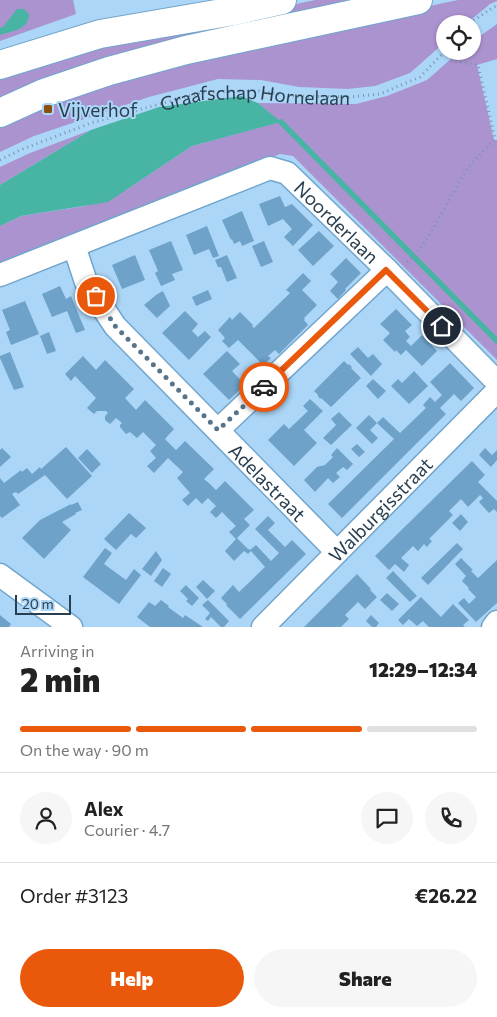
<!DOCTYPE html>
<meta charset="utf-8">
<style>
body{margin:0;font-family:Commissioner,sans-serif;background:#f6f6f6;color:#222;height:100vh;display:flex;flex-direction:column;font-size:19px;white-space:nowrap}
*{box-sizing:border-box;margin:0}
p{font-size:16px;color:#767676}
.icon{flex:none;width:28px;height:28px;fill:none;stroke:currentColor;stroke-width:2;stroke-linecap:round;stroke-linejoin:round}
.map{position:relative;height:627px;overflow:hidden}
.drawer{display:flex;flex-direction:column;background:#fff;flex:1}
.drawer>*{flex:none}
.buttons{position:absolute;left:436px;top:15px;display:grid;gap:10px}
.buttons a{display:grid;place-items:center;width:45px;height:45px;border-radius:50%;background:#fff;box-shadow:0 1px 4px #0004;font-size:25px}
.scale{position:absolute;left:15px;bottom:12px;width:56px;box-sizing:border-box;padding-left:5px;border:2px solid #293f50;border-top:0;font-size:14px;line-height:18px;white-space:nowrap;color:#293f50;-webkit-text-stroke:4px #acd6f7;paint-order:stroke}
.pin{position:absolute;display:grid;place-items:center;width:42px;height:42px;color:#fff;margin:-21px;border:2px solid #fff;border-radius:50%;box-shadow:0 1px 5px #0007}
.courier{position:absolute;display:grid;place-items:center;width:50px;height:50px;margin:-25px;border:4px solid #ea580c;border-radius:50%;background:#fff;color:#222;box-shadow:0 1px 6px #0007}
.head em{font-style:normal;font-weight:800}
.head div{display:flex;flex-direction:column-reverse}
.head{display:flex;align-items:center;justify-content:space-between;height:85px;padding:0 20px}
h1{font-size:32px;font-weight:800;line-height:38px}
.bar{display:grid;grid-template-columns:repeat(4,1fr);gap:8px 5px;align-content:center;height:60px;padding:0 20px}
.bar i{height:6px;border-radius:4px;background:#e0e0e0}
.bar .current{background:#ea580c}
.bar p{grid-column:span 4}
.line{display:flex;align-items:center;gap:12px;padding:0 20px;border-top:1px solid #e0e0e0}
.line div{flex:1}
.round{display:grid;place-items:center;flex:none;width:52px;height:52px;border-radius:26px;background:#f6f6f6}
.action{display:flex;gap:10px;margin-top:auto;padding:10px 20px}
.action a{flex:1;height:58px;border-radius:30px;background:#ea580c;color:#fff;font-size:20px;font-weight:800;line-height:58px;text-align:center}
.action a+a{background:#f6f6f6;color:#222}
.map>svg:first-child{display:block}
</style>
<div class="map">
<svg width="497" height="627" viewBox="0 0 497 627">
<rect width="100%" height="100%" fill="#acd6f7"/>
<g fill="#ab93d0">
<polygon points="0,0 73,0 76,14 0,41"/>
<path d="M315 0H375L0 104V79C39 64 80 53 121 43 186 27 251 14 315 0Z"/>
<polygon points="458,0 497,0 497,1 490,4 466,24 445,24 445,42 410,73 375,86 348,89 299,87 261,80 218,79 149,97 34,136 0,152 0,125 25,113 131,73 243,45"/>
<polygon points="497,24 497,59 477,65 494,140 497,140 497,360 293,156 280,154 0,270 0,226 21,216 85,206 126,190 192,146 280,122 258,103 356,104 387,96 427,80 460,51 472,51 473,41"/>
<polygon points="91,130 0,185 0,167 30,153"/>
</g>
<g fill="#47b4a4">
<path d="M17 9H24L29 14C29 30 12 31 0 35V28L3 27Z"/>
<polygon points="241,96 258,103 281,122 192,146 108,202 21,216 0,226 0,185 91,130 159,107"/>
</g>
<g fill="none" stroke-linecap="round" stroke-linejoin="round">
<polyline stroke="#47b4a4" stroke-width="5.5" points="281,122 497,341"/>
</g>
<g fill="#6ea2c9">
<polygon points="280,196 285,207 292,204 313,225 293,246 284,237 292,229 283,219 268,226 259,204"/>
<polygon points="242,211 254,241 242,246 240,241 234,244 232,239 231,240 222,220"/>
<polygon points="207,226 219,256 213,258 209,249 194,255 186,235"/>
<polygon points="319,231 334,246 313,266 298,250"/>
<polygon points="171,241 183,270 172,274 175,280 161,286 155,273 158,271 149,250"/>
<polygon points="264,241 273,262 261,267 252,246"/>
<polygon points="135,255 145,280 122,289 112,265"/>
<polygon points="227,255 237,278 227,282 221,267 218,267 215,260"/>
<polygon points="346,258 361,273 345,289 346,290 338,299 330,291 338,282 330,274"/>
<polygon points="303,273 311,281 302,290 317,305 304,318 305,319 304,320 308,325 279,354 275,350 268,356 271,358 263,365 238,340 229,348 222,341 225,338 218,330 230,317 232,320 240,312 253,325 252,326 254,328 290,293 286,290"/>
<polygon points="60,286 66,299 71,296 85,330 76,333 67,311 52,317 42,294"/>
<polygon points="208,290 212,299 196,306 192,297"/>
<polygon points="163,291 170,306 157,318 144,305 156,295"/>
<polygon points="25,301 39,334 11,345 6,332 10,330 2,310"/>
<polygon points="396,309 412,325 405,331 410,337 406,341 411,346 422,335 437,351 422,366 406,350 401,355 396,350 395,352 383,340 390,333 380,324"/>
<polygon points="185,311 198,324 192,331 198,337 205,331 211,337 189,360 162,333"/>
<polygon points="49,332 56,351 47,354 40,336"/>
<polygon points="358,347 368,358 373,354 382,364 371,376 350,354"/>
<polygon points="227,351 240,364 232,371 245,385 229,400 203,374"/>
<polygon points="10,352 24,387 14,390 0,358 0,356"/>
<polygon points="83,356 96,370 105,360 134,389 125,398 136,410 145,400 174,429 165,439 176,450 185,441 214,469 204,479 210,484 216,490 225,481 254,510 244,519 250,525 237,538 247,548 250,550 256,545 271,561 279,553 255,529 268,516 275,523 268,530 285,547 292,540 306,554 240,619 226,605 227,604 221,598 233,585 239,592 265,567 251,551 248,554 244,551 234,561 225,551 236,539 229,532 236,526 222,512 216,518 210,512 216,506 208,498 202,504 196,498 188,506 182,500 190,493 177,478 183,472 168,458 154,473 147,466 156,458 150,451 156,445 143,432 137,438 130,432 126,434 120,427 120,425 122,423 116,418 110,424 105,420 105,416 108,413 106,411 97,411 94,414 87,408 96,398 75,376 71,381 65,374"/>
<polygon points="344,361 348,365 349,364 352,367 351,368 361,378 331,407 321,398 320,399 318,396 318,395 314,391"/>
<polygon points="450,363 474,388 461,401 454,394 440,408 446,414 342,518 328,504 394,439 377,423 383,417 400,433 426,408 423,405 430,397 435,402 442,395 430,382"/>
<polygon points="414,371 428,386 409,404 391,386 398,379 402,383"/>
<polygon points="373,379 386,391 378,399 366,386"/>
<polygon points="310,399 323,411 304,430 317,443 294,466 268,440 284,424 289,429 308,411 303,406"/>
<polygon points="339,412 352,425 331,445 323,438 336,425 331,419"/>
<polygon points="369,415 377,423 370,430 378,438 372,444 356,428"/>
<polygon points="357,444 365,452 359,457 351,449"/>
<polygon points="66,447 92,476 67,499 45,475 18,494 16,492 12,494 20,505 2,518 0,516 0,478 4,483 21,470 22,472 27,468 32,474 40,467 41,469"/>
<polygon points="2,448 11,457 0,467 0,450"/>
<polygon points="337,448 353,464 347,470 343,467 336,473 340,477 333,483 328,478 315,492 304,480 317,467 325,465 333,457 331,455"/>
<polygon points="485,448 492,455 497,450 497,460 491,467 479,455"/>
<polygon points="87,449 101,464 92,473 78,458"/>
<polygon points="472,461 485,475 478,482 497,501 497,512 494,509 489,513 479,502 483,498 480,495 468,507 461,499 449,511 453,515 429,539 432,541 427,547 424,544 418,551 413,546 401,558 409,565 404,572 395,564 389,570 375,556"/>
<polygon points="78,502 82,510 75,513 76,514 62,522 71,530 44,559 22,538 40,520 71,504 71,505"/>
<polygon points="129,513 146,528 136,538 131,534 116,550 104,539"/>
<polygon points="461,514 468,522 460,531 452,523"/>
<polygon points="457,543 463,549 428,585 421,578"/>
<polygon points="105,548 112,553 104,564 126,580 134,569 141,575 119,604 83,577"/>
<polygon points="156,551 162,560 151,576 142,569"/>
<polygon points="461,558 473,570 471,571 478,578 497,560 497,603 476,622 458,603 464,598 469,604 476,597 468,589 469,588 462,581 466,576 455,564"/>
<polygon points="163,568 171,574 162,587 154,581"/>
<polygon points="393,571 417,596 410,602 386,578"/>
<polygon points="357,574 371,589 370,590 377,597 365,609 358,602 345,615 349,619 341,627 304,627"/>
<polygon points="203,580 215,591 207,599 196,587"/>
<polygon points="186,585 199,598 192,606 186,601 188,599 180,591"/>
<polygon points="387,593 399,604 392,611 380,600"/>
<polygon points="421,597 441,617 453,604 469,620 463,625 465,627 429,627 423,621 417,626 409,619 403,625 398,620"/>
<polygon points="161,600 169,606 168,607 183,618 185,615 203,627 150,627 137,617 149,602 155,606"/>
<polygon points="208,600 229,621 224,627 221,627 211,617 208,621 205,619 210,613 202,605"/>
<polygon points="0,615 11,624 9,627 0,627"/>
<polygon points="371,615 379,623 376,627 372,627 366,621"/>
</g>
<g fill="none" stroke-linecap="round" stroke-linejoin="round">
<defs>
<g id="minor">
<path id="s2" d="M74 246 86 282 115 326 337 552"/>
<path id="s3" d="M0 275 270 168 287 173 387 270 497 382"/>
<polyline points="218,430 387,270"/>
<polyline points="0,575 71,627"/>
<path id="s4" d="M263 627 497 391"/>
<polyline points="493,627 497,622"/>
</g>
<g id="tertiary">
<polyline points="0,65 100,34 234,11 282,0"/>
<polyline points="0,113 44,93 109,71 186,50 418,0"/>
</g>
</defs>
<use href="#minor" stroke="#71a5cc" stroke-width="25"/>
<use href="#tertiary" stroke="#71a5cc" stroke-width="30"/>
<g stroke="#7697b2" stroke-width="3" stroke-dasharray="1 4" stroke-linecap="butt">
<polyline points="470,24 474,20 497,5"/>
<path id="s1" d="M0 160 20 150 91 123 203 92 259 91 295 96 348 97 380 94 420 77 445 51"/>
<polyline points="407,262 419,250 431,232 468,167 495,139 478,65 460,62 443,53"/>
</g>
<use href="#minor" stroke="#fff" stroke-width="22"/>
<use href="#tertiary" stroke="#fff" stroke-width="28"/>
</g>
<g fill="none" stroke-linecap="round" stroke-linejoin="round">
<polyline stroke="#57748a" stroke-width="5" stroke-dasharray="0 9" points="96,296 115,326 218,430 264,387"/>
<polyline stroke="#ea580c" stroke-width="6" points="264,387 386,270 442,326"/>
</g>
<rect fill="#8b500b" stroke="#acd6f7" stroke-width="2" x="43" y="104" width="10" height="10" rx="2.5"/>
<g text-anchor="middle" dominant-baseline="central" stroke-width="4" stroke-linejoin="round" paint-order="stroke">
<g font-size="19" fill="#293f50" stroke="#acd6f7">
<text stroke="none"><textPath href="#s1" startOffset="266">Graafschap Hornelaan</textPath></text>
<text stroke="none"><textPath href="#s3" startOffset="378">Noorderlaan</textPath></text>
<text stroke="none"><textPath href="#s2" startOffset="309">Adelastraat</textPath></text>
<text stroke="none"><textPath href="#s4" startOffset="166">Walburgisstraat</textPath></text>
</g>
<g font-size="19" fill="#293f50" stroke="#acd6f7" text-anchor="start">
<text x="58" y="109">Vijverhof</text>
</g>
</g>
</svg>
<div class="buttons">
<a><svg class="icon" aria-label="locate" viewBox="0 0 24 24"><circle cx="12" cy="12" r="6"/><path d="M12 2v4M12 18v4M2 12h4M18 12h4"/></svg></a>
</div>
<div class="scale">20 m</div>
<div class="pin" style="left:96px;top:296px;background:#ea580c"><svg class="icon" aria-label="bag" viewBox="0 0 24 24"><path d="M5 8h14l-1 12H6zM9 8a3 3 0 0 1 6 0"/></svg></div>
<div class="pin" style="left:442px;top:326px;background:#1f2937"><svg class="icon" aria-label="home" viewBox="0 0 24 24"><path d="M3 11l9-7 9 7M6 9v11h12V9"/></svg></div>
<div class="courier" style="left:264px;top:387px"><svg class="icon" aria-label="car" viewBox="0 0 24 24"><path d="M5 17H2v-5l4-1 3-4h7l3 4 3 1v5h-3M9 17h6M6 11h13"/><circle cx="7" cy="17" r="2"/><circle cx="17" cy="17" r="2"/></svg></div>
</div>
<section class="drawer">
<div class="head"><div><h1>2 min</h1><p>Arriving in</p></div><em>12:29–12:34</em></div>
<div class="bar"><i class="current"></i><i class="current"></i><i class="current"></i><i></i><p>On the way · 90 m</p></div>
<div class="line" style="height:90px"><a class="round"><svg class="icon" aria-label="person" viewBox="0 0 24 24"><circle cx="12" cy="8" r="4"/><path d="M4 21q1-7 8-7t8 7"/></svg></a><div><b>Alex</b><p>Courier · 4.7</p></div><a class="round"><svg class="icon" aria-label="chat" viewBox="0 0 24 24"><path d="M4 5h16v11H9l-5 4z"/></svg></a><a class="round"><svg class="icon" aria-label="phone" viewBox="0 0 24 24"><path d="M5 4h4l2 5-3 2q2 4 5 5l2-3 5 2v4C11 20 4 13 5 4z"/></svg></a></div>
<div class="line" style="height:65px"><div>Order #3123</div><b>€26.22</b></div>
<div class="action"><a>Help</a><a>Share</a></div>
</section>
